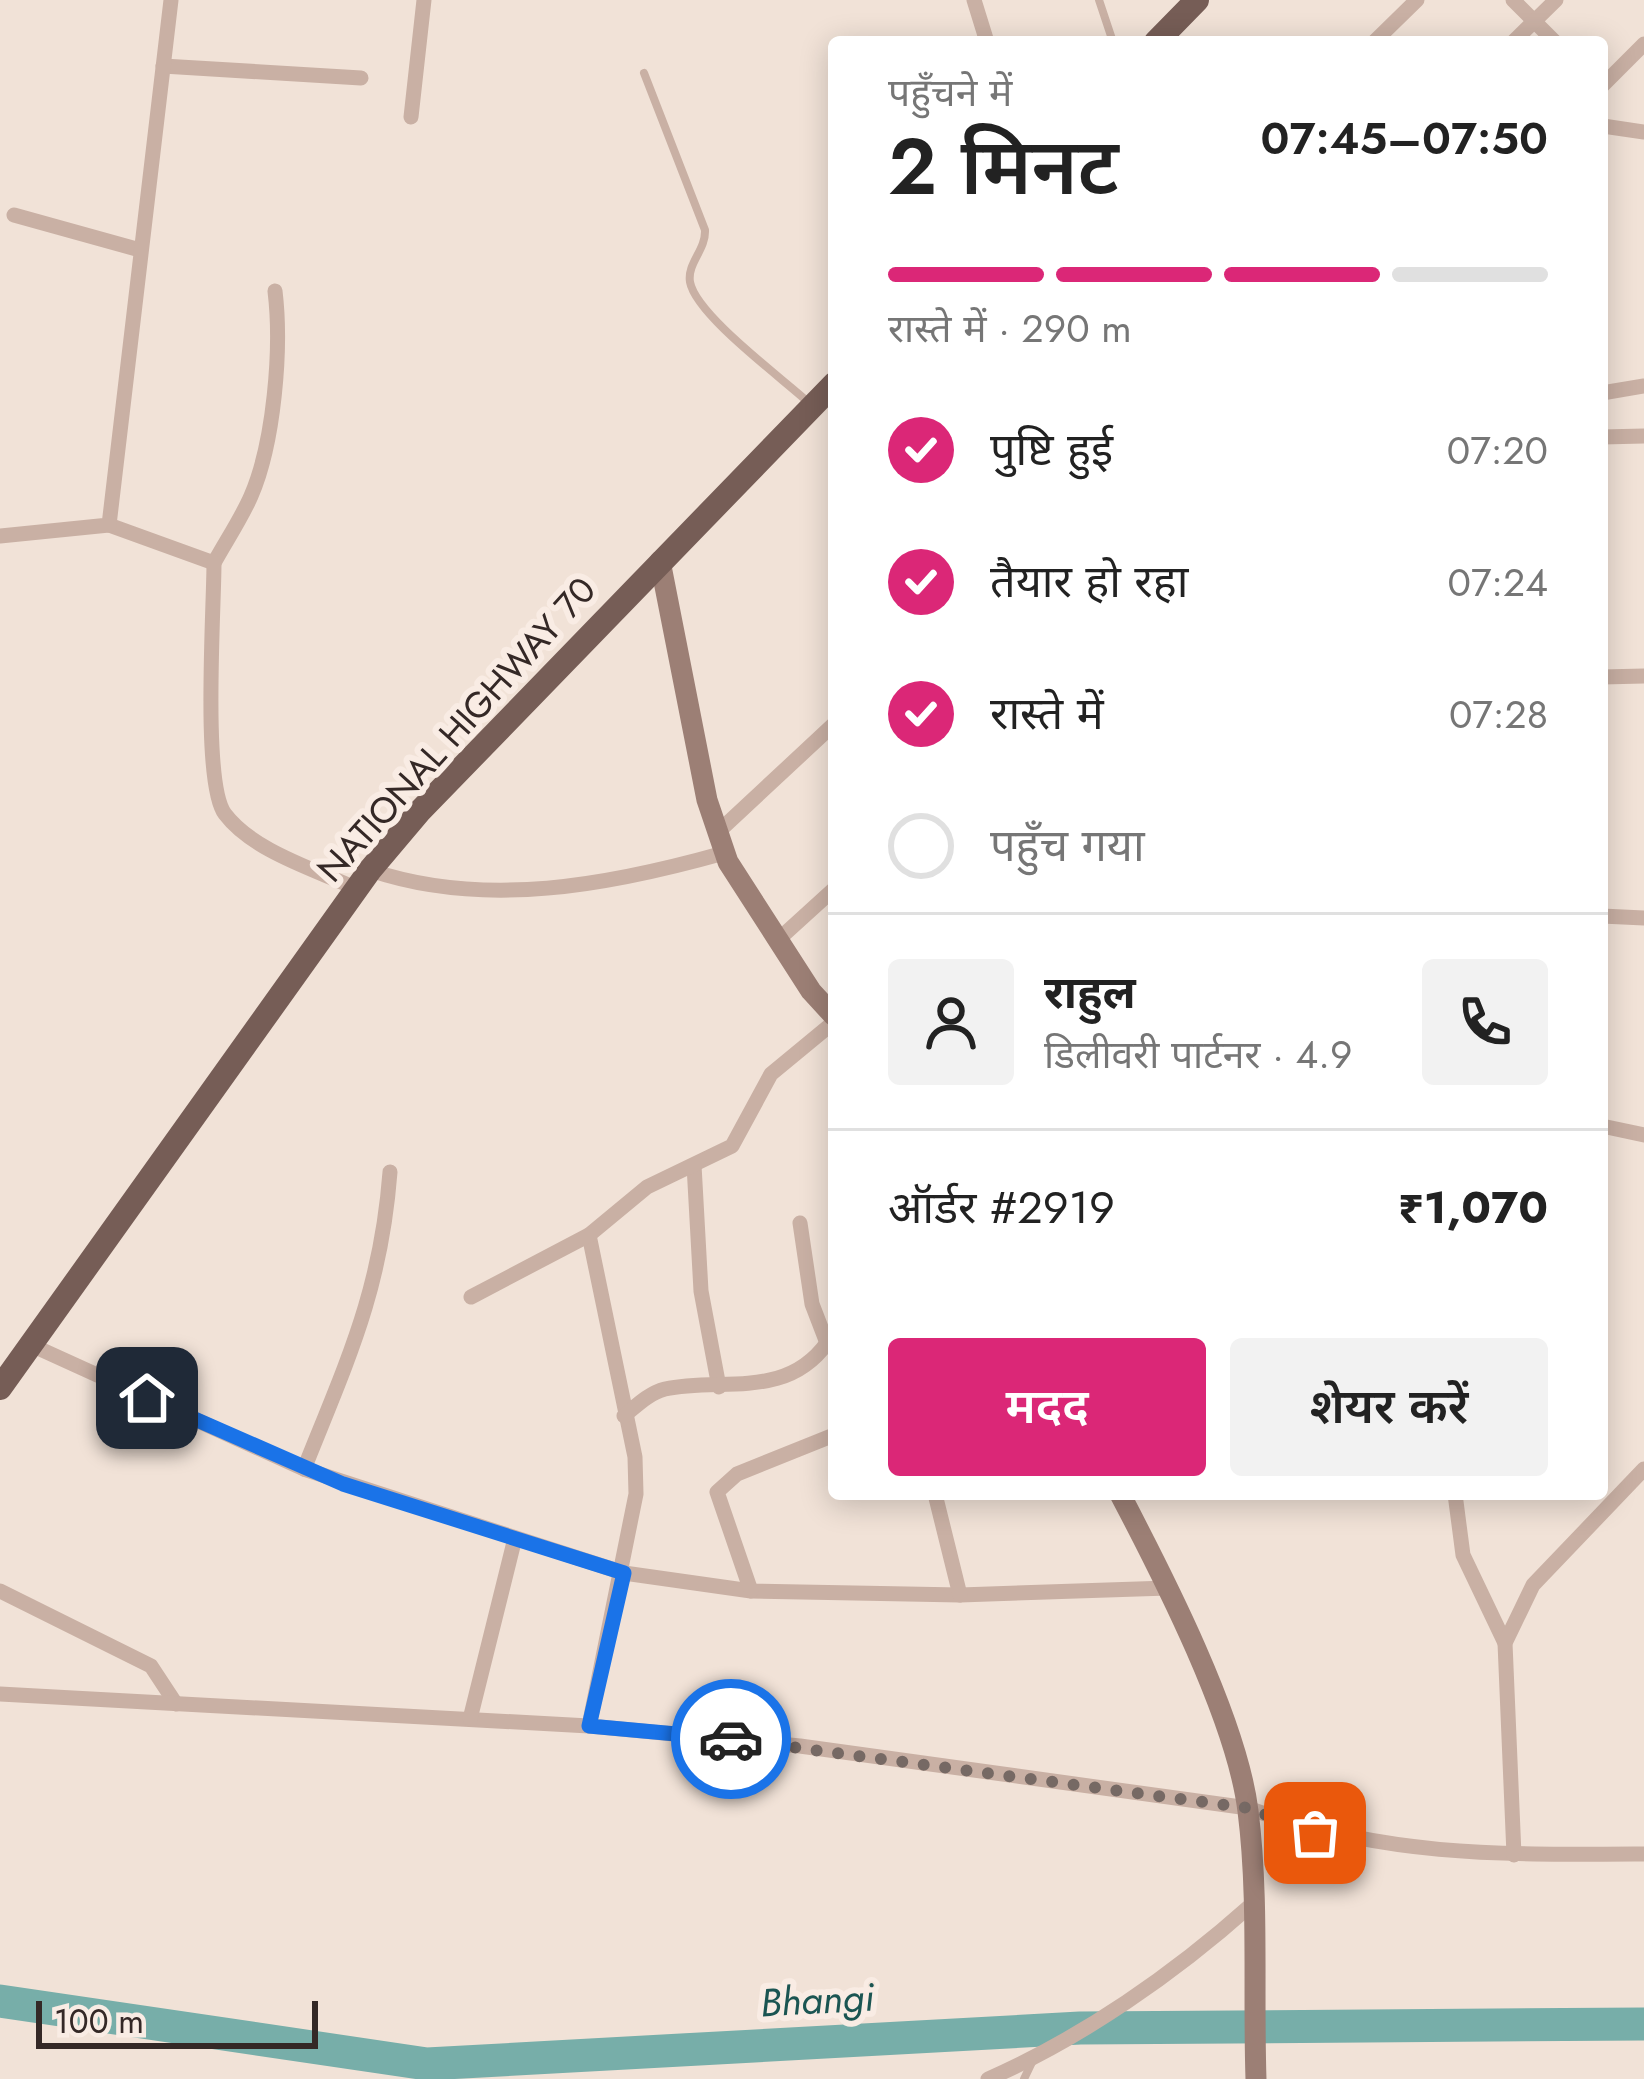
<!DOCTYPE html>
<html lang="hi">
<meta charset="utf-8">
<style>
body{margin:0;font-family:Jost,"Noto Sans Devanagari",sans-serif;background:#f2f2f2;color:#222;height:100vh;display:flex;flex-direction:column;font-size:45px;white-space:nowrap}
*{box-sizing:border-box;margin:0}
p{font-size:39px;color:#767676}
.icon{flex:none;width:66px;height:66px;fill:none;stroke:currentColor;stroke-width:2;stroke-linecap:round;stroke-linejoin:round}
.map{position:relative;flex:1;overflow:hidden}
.drawer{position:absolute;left:828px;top:36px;width:780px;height:1464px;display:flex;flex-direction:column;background:#fff;border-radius:12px;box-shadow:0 6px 30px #0003}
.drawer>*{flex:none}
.scale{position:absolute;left:36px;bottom:30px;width:282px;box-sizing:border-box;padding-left:12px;border:6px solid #342826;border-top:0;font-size:33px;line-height:42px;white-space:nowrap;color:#342826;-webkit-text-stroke:9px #f9ece4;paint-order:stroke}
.pin{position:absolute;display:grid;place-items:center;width:102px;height:102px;color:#fff;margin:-51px;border-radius:24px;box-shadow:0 6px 18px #0006}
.courier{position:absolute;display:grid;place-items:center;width:120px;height:120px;margin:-60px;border:9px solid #1a73e8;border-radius:50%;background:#fff;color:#222;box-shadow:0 3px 15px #0007}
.overview em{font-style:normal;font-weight:600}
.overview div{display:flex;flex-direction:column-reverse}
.overview{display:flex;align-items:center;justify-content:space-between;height:204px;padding:0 60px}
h1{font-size:78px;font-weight:600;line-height:90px}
.bar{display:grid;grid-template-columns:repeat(4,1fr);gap:18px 12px;align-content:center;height:144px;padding:0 60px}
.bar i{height:15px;border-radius:9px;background:#e0e0e0}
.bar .current{background:#db2777}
.bar p{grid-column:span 4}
.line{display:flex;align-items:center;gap:30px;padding:0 60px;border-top:3px solid #e0e0e0}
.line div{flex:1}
.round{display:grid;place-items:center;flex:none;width:126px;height:126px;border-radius:12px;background:#f2f2f2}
ol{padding:0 60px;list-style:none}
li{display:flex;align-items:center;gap:36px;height:132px}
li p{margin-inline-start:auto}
li .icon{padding:12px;border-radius:50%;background:#db2777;color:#fff;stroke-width:4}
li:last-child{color:#767676}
li i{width:66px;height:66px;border:6px solid #e0e0e0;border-radius:50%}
.button{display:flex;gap:24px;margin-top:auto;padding:24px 60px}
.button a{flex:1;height:138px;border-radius:12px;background:#db2777;color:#fff;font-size:48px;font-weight:600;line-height:138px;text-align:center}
.button a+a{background:#f2f2f2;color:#222}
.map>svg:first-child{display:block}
</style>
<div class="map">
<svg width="1644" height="2079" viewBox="0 0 1644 2079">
<rect width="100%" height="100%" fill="#f1e2d7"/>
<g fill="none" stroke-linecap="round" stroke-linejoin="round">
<polyline stroke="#77aea9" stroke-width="33" points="0,2001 427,2064 1080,2028 1644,2024"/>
<g stroke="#c9b0a4" stroke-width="8">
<polyline points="1099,0 1113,42"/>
<path d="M644 73 705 230C706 250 687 263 690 282 696 315 782 378 808 402"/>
<polyline points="1024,2079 1034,2058"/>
</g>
<g stroke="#c9b0a4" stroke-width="15">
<polyline points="974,0 987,42"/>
<polyline points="1513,0 1555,42"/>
<polyline points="1374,42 1417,0"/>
<polyline points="1513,42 1556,0"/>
<polyline points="163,66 361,78"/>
<polyline points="1602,86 1644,44"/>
<polyline points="411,117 424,0"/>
<polyline points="1603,126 1644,132"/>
<polyline points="14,215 140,250"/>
<polyline points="1602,393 1644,386"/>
<polyline points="1602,437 1644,436"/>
<path d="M109 525 214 563C226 541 241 519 251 496 274 443 282 349 275 291"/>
<polyline points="0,536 109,525 171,0"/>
<path d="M214 563C214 609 202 784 225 814 253 851 314 869 355 888"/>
<polyline points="1602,677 1644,676"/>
<polyline points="717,833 834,724"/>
<path d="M370 870C485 909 610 885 724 853"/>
<polyline points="1602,916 1644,918"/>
<polyline points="779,939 834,889"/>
<polyline points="1602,1126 1644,1135"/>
<polyline points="694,1165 701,1291 719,1387"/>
<polyline points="800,1223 812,1304 827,1343 831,1340"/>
<polyline points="589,1235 635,1457 636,1494 589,1726"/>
<polyline points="471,1297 589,1235 647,1187 732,1146 771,1074 834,1022"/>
<polyline points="29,1344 304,1469 624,1573 751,1591 960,1595 1168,1588"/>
<path d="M624 1416C636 1406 649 1393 665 1389 722 1377 786 1400 827 1343"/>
<path d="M304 1469C347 1361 381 1291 390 1172"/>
<polyline points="935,1494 960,1595"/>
<polyline points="1455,1494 1463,1555 1505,1643"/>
<polyline points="0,1591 151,1666 176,1704"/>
<polyline points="751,1591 717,1492 737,1474 834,1435"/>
<path d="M0 1694 589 1726 800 1746 1248 1808C1385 1857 1501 1855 1644 1854"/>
<polyline points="470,1719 515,1538"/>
<polyline points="1514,1855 1505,1643 1533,1585 1644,1469"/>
<path d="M988 2079C1082 2038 1175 1973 1251 1905"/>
</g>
<g stroke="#9c7f75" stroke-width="21">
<polyline points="660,561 707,800 728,862 811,991 834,1016"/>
<path d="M1120 1494C1163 1576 1237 1720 1248 1811 1259 1898 1253 1991 1256 2079"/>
</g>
<g stroke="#765d56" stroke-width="24">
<polyline points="1156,42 1197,0"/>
<polyline points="0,1388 370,870 419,812 834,384"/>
</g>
</g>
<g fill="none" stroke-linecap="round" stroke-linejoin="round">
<polyline stroke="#766964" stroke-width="12" stroke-dasharray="0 21.6" points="731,1739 1248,1808 1315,1833"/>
<polyline stroke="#1a73e8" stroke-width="15" points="147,1398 343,1484 624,1573 589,1726 731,1739"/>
</g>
<g text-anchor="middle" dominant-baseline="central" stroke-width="12" stroke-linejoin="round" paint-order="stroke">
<g font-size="36" fill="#342826" stroke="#f9ece4">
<text transform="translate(456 729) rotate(-48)">NATIONAL HIGHWAY 70</text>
</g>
<g font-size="39" font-style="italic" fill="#1b5552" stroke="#f9ece4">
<text transform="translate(817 2000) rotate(-3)">Bhangi</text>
</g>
</g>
</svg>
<div class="scale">100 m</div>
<div class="pin" style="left:1315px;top:1833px;background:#ea580c"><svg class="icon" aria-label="bag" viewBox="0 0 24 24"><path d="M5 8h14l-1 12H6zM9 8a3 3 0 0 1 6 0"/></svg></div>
<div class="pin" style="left:147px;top:1398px;background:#1f2937"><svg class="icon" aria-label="home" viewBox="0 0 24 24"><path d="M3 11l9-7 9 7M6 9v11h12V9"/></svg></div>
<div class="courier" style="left:731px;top:1739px"><svg class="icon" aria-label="car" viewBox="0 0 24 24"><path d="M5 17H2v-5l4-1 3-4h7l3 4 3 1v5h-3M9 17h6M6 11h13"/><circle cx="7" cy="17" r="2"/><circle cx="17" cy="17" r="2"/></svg></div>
<section class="drawer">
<div class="overview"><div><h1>2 मिनट</h1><p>पहुँचने में</p></div><em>07:45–07:50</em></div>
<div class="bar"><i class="current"></i><i class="current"></i><i class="current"></i><i></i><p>रास्ते में · 290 m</p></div>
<ol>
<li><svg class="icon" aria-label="check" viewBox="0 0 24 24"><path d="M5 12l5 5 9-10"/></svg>पुष्टि हुई<p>07:20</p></li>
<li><svg class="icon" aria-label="check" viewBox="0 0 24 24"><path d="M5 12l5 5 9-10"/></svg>तैयार हो रहा<p>07:24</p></li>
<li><svg class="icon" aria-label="check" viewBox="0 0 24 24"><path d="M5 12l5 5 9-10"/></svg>रास्ते में<p>07:28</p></li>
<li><i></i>पहुँच गया</li>
</ol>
<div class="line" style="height:216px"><a class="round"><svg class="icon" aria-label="person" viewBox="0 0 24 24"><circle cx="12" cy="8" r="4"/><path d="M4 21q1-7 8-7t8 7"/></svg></a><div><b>राहुल</b><p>डिलीवरी पार्टनर · 4.9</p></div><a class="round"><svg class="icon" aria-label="phone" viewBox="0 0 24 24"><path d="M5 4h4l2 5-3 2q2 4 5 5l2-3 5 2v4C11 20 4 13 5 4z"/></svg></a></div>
<div class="line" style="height:156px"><div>ऑर्डर #2919</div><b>₹1,070</b></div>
<div class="button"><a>मदद</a><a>शेयर करें</a></div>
</section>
</div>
